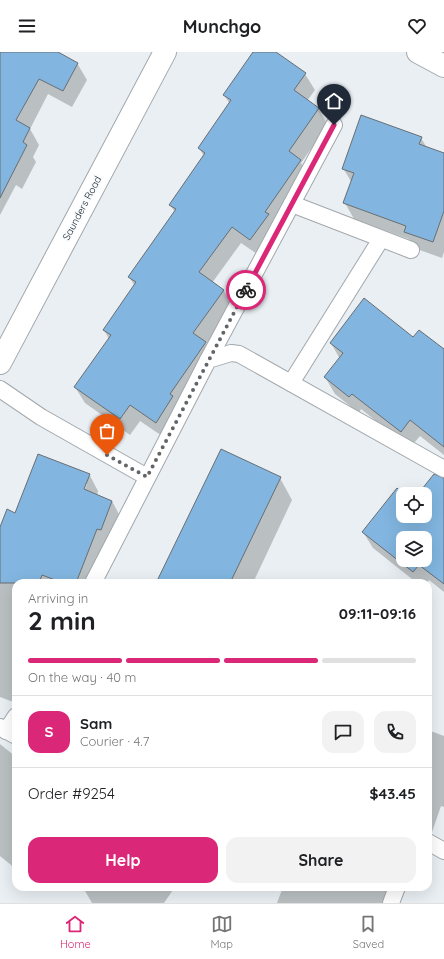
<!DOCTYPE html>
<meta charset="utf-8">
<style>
body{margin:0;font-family:Quicksand,sans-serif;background:#f2f2f2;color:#202124;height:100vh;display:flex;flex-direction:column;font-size:15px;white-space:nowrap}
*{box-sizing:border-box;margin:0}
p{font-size:13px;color:#757577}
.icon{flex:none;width:22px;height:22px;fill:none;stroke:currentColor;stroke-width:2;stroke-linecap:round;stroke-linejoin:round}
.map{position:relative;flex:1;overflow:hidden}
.sheet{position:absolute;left:12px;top:527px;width:420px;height:312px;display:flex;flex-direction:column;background:#fff;border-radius:12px;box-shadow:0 4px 16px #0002}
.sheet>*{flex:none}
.tools{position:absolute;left:396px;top:435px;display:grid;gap:8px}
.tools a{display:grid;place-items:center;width:36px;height:36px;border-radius:8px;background:#fff;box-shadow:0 4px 16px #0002;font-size:20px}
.pin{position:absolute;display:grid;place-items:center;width:34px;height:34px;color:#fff;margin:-41px -17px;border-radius:50% 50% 50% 0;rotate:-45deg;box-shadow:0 0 4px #0007}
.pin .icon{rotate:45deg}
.courier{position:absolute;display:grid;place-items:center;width:40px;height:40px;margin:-20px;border:3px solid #db2777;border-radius:50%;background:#fff;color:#222;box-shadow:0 1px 5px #0007}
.summary em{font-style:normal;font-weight:800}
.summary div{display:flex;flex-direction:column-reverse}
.summary{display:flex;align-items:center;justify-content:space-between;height:68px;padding:0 16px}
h1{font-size:26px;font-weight:800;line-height:30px}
.bar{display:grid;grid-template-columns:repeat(4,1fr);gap:6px 4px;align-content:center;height:48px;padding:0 16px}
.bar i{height:5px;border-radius:3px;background:#e0e0e0}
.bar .current{background:#db2777}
.bar p{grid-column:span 4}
.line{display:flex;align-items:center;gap:10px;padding:0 16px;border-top:1px solid #e0e0e0}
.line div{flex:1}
.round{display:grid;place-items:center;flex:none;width:42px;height:42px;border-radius:12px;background:#f2f2f2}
.button{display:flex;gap:8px;margin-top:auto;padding:8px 16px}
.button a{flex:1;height:46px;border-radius:12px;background:#db2777;color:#fff;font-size:16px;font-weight:800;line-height:46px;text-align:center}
.button a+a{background:#f2f2f2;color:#202124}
header{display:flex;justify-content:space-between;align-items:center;height:52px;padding:0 16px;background:#fff;font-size:18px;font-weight:800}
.menu{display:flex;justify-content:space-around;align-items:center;height:56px;border-top:1px solid #e0e0e0;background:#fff;font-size:11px;color:#757577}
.menu a{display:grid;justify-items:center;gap:2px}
.menu .current{color:#db2777}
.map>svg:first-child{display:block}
</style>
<header><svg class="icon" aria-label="menu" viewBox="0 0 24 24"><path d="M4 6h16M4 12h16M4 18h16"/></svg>Munchgo<svg class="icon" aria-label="heart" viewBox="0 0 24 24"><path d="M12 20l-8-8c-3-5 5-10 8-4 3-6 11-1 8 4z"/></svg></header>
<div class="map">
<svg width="444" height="851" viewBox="0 0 444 851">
<rect width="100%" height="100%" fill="#e9eff3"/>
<g fill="#0003" fill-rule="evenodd">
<polygon points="0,0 56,0 77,11 87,28 72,55 48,42 30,77 39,93 33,105 36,110 22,137 16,133 0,163"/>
<polygon points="254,0 275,0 305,22 315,38 307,49 318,56 328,73 301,111 310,125 260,204 241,191 212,231 224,239 233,255 206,292 215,307 165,386 140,369 130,383 85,351 75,335 109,287 104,278 135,234 129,225 175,160 170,153 204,104 199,96 230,52 224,43"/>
<polygon points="421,86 427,96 444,102 444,200 442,206 414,196 409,187 354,167 345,151 352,131 343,116"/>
<polygon points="414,286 444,298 444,403 420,384 410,396 361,357 359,361 335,342 325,325 340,307 331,291"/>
<path d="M89 422 98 439 97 444 112 449 121 466 92 531H16V651L0 645V478L16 462ZM85 432H87L83 442Z"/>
<polygon points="280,426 292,448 253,531 157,531"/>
<path d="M444 436V540L429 528 427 531H417L373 496 363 480 403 442V464H425V442H420ZM403 486H425V508H403Z"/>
<polygon points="428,678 444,684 444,755 441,754 431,783 428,782"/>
<polygon points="0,692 16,705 16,817 0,804"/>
<polygon points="87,835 175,835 164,851 92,851 85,839"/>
<polygon points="283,835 400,835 394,851 277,851"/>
</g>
<g fill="#82b6e0" stroke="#696e72" fill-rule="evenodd">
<polygon points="0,0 58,0 78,11 63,39 39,27 16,68 30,76 23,90 27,93 0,146"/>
<polygon points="253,0 276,0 306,21 294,38 319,56 289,99 301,108 265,160 269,162 250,188 232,175 199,220 224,238 193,281 206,290 170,342 173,344 156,371 130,353 120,367 74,335 111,283 103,278 136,230 128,225 176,157 169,153 205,101 198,96 231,48 223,43"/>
<polygon points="361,63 422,85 419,92 444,101 444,159 433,190 404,180 406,174 343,151 354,121 342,117"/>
<polygon points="364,246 413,285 419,278 444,297 444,395 410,368 401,380 352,342 349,345 324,325 343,301 330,291"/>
<polygon points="221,397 281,425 230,531 156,531"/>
<polygon points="38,402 90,422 84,437 112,449 101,478 97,477 76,531 63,531 42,523 39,531 0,531 0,475 7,457 15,461"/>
<path d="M434 422 444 426V532L419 513 413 520 362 480 397 436 404 442H403V464H425V442H418ZM403 486H425V508H403Z"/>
</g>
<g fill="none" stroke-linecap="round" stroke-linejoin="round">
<defs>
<g id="service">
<polyline points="292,152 411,198"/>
<polyline points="208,308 334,73"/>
<polyline points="291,331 381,187"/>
<polyline points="0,337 41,365 147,425"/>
<polyline points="93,531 208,308 231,301 239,302 444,417"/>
<polyline points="0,675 16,684"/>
<polyline points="6,679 16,664"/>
<polyline points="428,790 444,799"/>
<polyline points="391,851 397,835"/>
</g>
<polyline id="minor" points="0,311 165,0"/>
<polyline id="secondary" points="418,0 444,14"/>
</defs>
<use href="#service" stroke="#a2a7ab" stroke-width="18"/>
<use href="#minor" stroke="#a2a7ab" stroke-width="24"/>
<use href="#secondary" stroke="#a2a7ab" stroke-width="24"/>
<use href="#service" stroke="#fff" stroke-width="16"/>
<use href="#minor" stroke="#fff" stroke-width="22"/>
<use href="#secondary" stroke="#fff" stroke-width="22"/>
</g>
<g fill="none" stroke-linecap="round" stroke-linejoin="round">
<polyline stroke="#636669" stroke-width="4" stroke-dasharray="0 7.2" points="107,403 147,425 246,238"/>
<polyline stroke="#db2777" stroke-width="5" points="246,238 334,73"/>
</g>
<g text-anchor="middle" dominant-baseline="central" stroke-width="4" stroke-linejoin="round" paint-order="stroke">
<g font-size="10" fill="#1b1d1e" stroke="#f8fcfe">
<text transform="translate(82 156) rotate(-62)">Saunders Road</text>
</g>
</g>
</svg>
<div class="tools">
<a><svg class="icon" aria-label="locate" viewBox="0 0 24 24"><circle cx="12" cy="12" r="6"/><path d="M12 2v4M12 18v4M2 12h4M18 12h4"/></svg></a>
<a><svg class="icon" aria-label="layers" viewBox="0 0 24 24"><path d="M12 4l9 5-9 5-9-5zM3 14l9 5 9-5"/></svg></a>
</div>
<div class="pin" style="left:107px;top:403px;background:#ea580c"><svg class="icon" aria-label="bag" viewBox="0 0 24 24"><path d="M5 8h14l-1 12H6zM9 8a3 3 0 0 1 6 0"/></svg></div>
<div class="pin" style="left:334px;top:73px;background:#1f2937"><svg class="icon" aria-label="home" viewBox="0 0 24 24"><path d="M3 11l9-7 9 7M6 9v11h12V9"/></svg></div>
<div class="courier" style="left:246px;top:238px"><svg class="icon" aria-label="bike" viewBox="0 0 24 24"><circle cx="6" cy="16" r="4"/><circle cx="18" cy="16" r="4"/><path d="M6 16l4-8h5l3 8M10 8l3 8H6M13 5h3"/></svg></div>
<section class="sheet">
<div class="summary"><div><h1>2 min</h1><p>Arriving in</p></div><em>09:11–09:16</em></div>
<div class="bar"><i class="current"></i><i class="current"></i><i class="current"></i><i></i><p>On the way · 40 m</p></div>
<div class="line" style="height:72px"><b class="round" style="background:#db2777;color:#fff">S</b><div><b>Sam</b><p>Courier · 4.7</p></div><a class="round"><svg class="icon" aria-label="chat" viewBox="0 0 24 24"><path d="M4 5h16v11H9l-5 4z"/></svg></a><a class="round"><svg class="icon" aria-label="phone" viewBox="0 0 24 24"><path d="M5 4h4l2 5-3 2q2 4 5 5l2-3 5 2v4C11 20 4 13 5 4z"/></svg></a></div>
<div class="line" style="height:52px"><div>Order #9254</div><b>$43.45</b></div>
<div class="button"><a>Help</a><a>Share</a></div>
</section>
</div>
<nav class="menu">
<a class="current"><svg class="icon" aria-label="home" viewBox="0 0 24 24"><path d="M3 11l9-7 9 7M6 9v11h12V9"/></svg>Home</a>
<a><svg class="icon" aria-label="map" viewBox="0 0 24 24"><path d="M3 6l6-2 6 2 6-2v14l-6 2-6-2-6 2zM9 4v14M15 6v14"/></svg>Map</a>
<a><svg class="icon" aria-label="saved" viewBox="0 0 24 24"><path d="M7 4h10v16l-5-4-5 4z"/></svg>Saved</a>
</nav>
